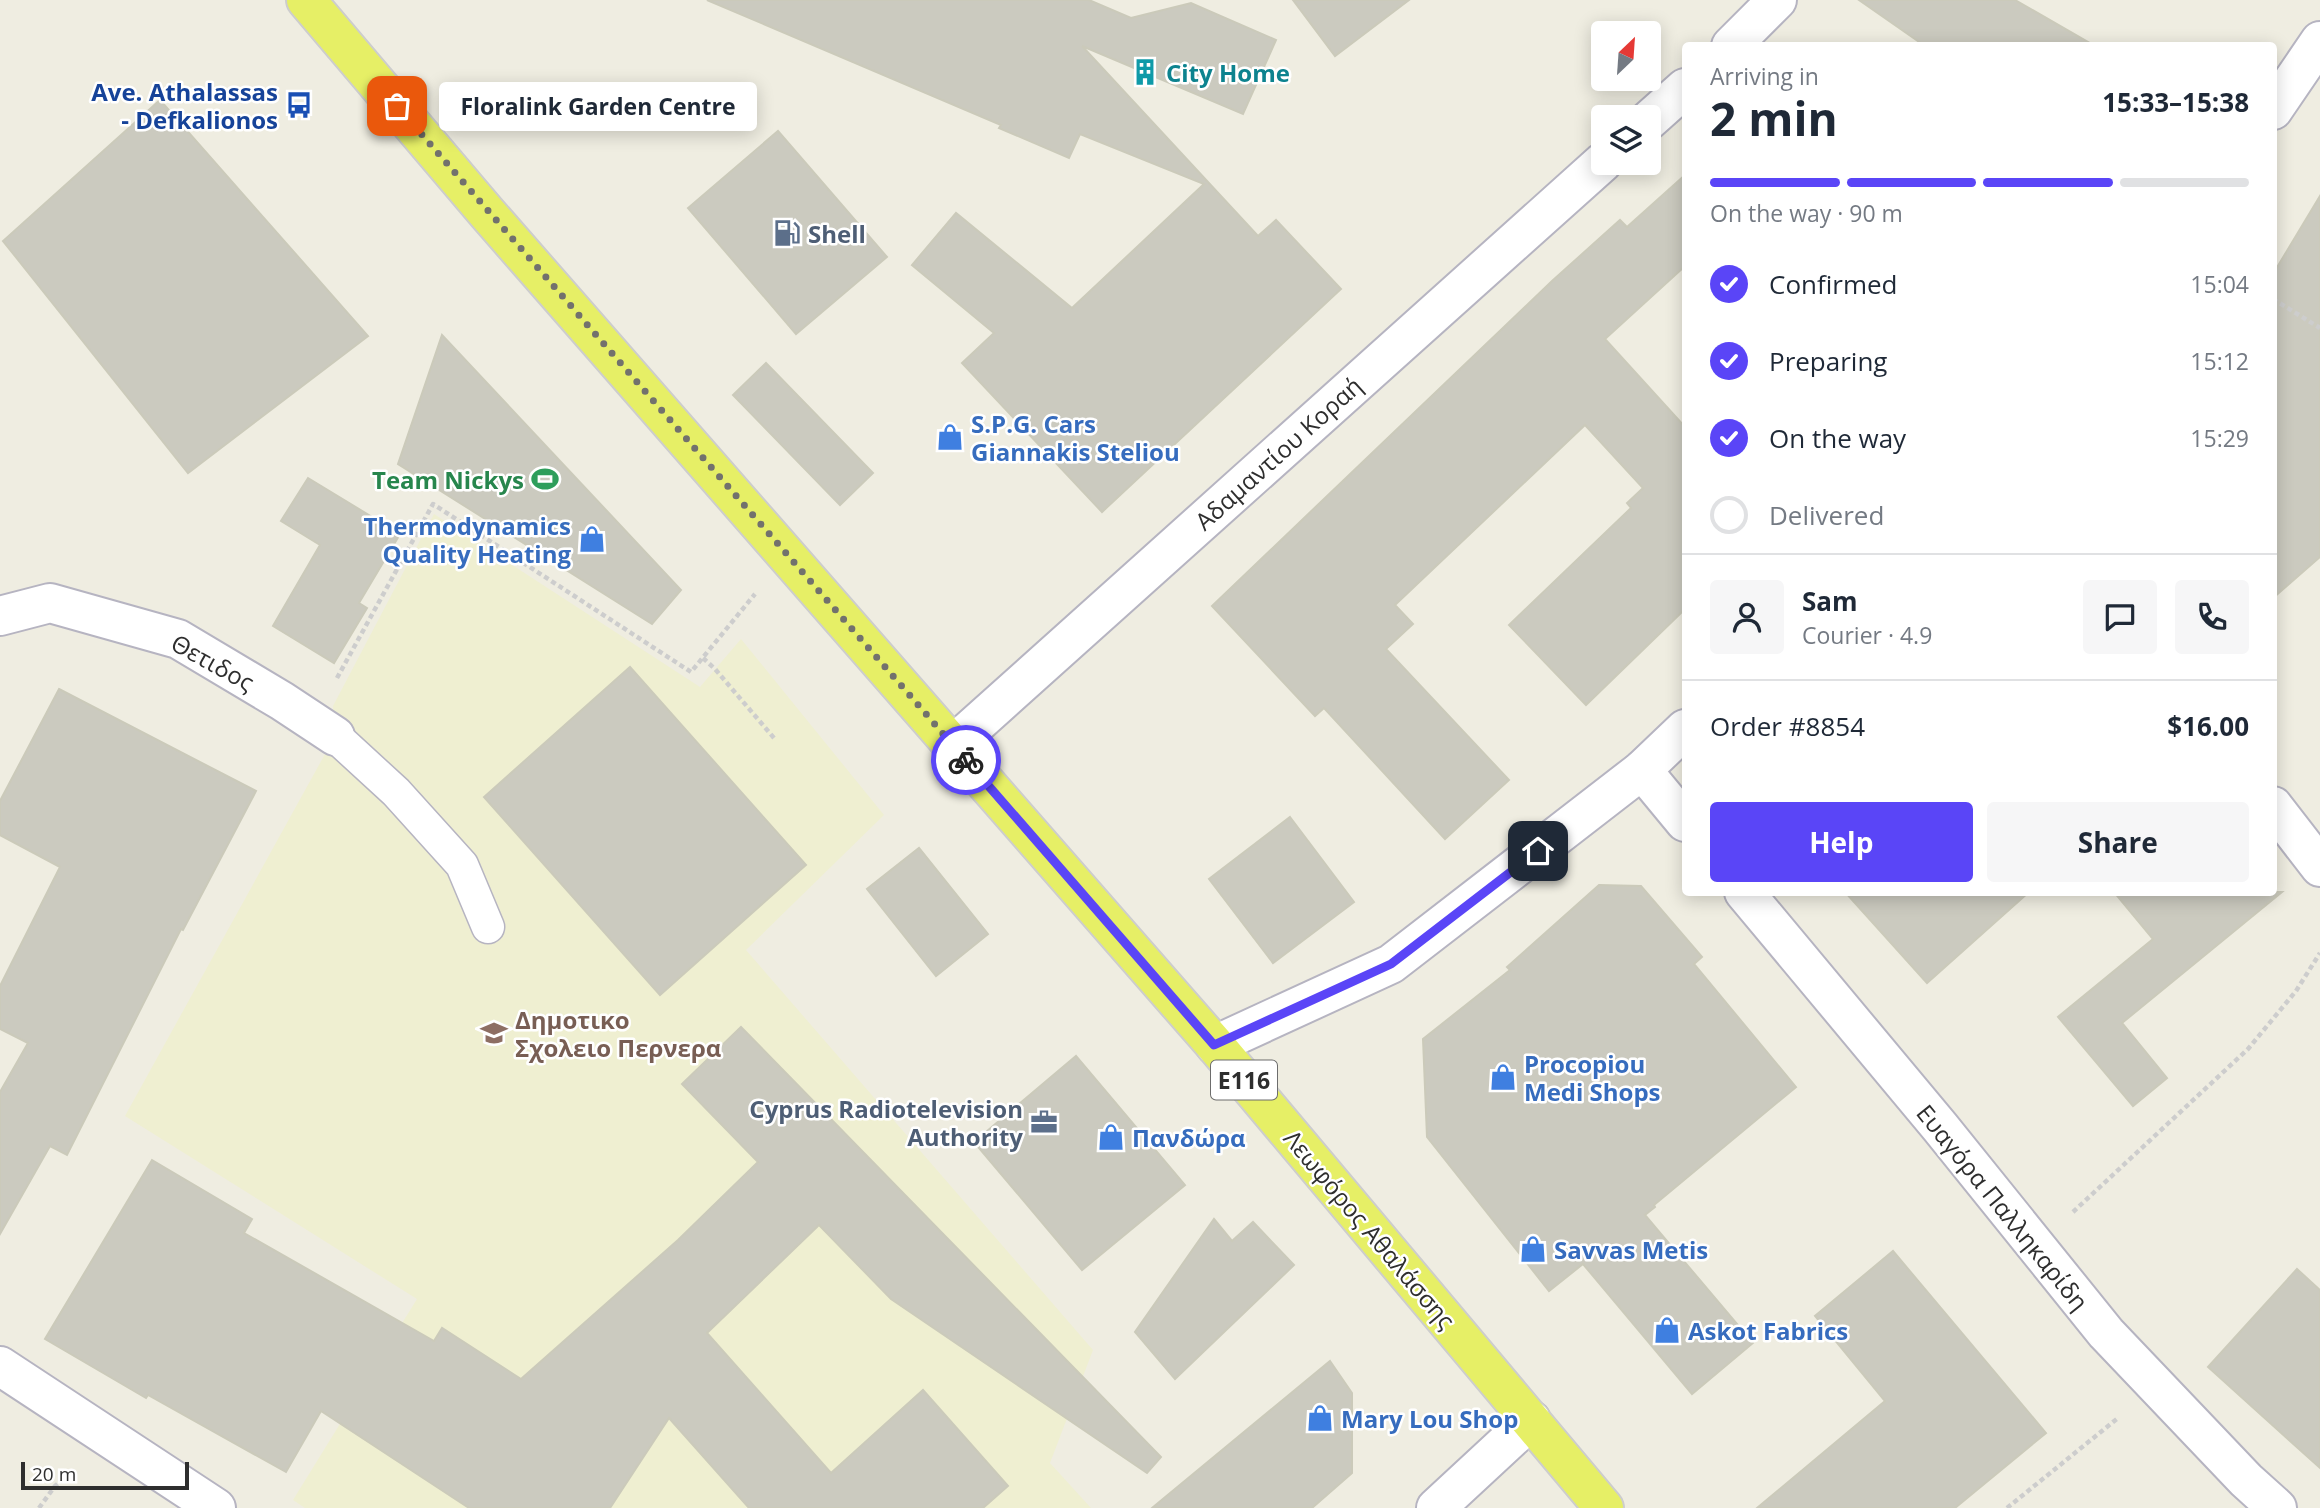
<!DOCTYPE html>
<meta charset="utf-8">
<style>
body{margin:0;font-family:"Open Sans",sans-serif;background:#f6f6f7;color:#1f2937;height:100vh;display:flex;flex-direction:column;font-size:26px;white-space:nowrap}
*{box-sizing:border-box;margin:0}
p{font-size:23px;color:#747a83}
.icon{flex:none;width:38px;height:38px;fill:none;stroke:currentColor;stroke-width:2;stroke-linecap:round;stroke-linejoin:round}
.map{position:relative;flex:1;overflow:hidden}
.drawer{position:absolute;left:1682px;top:42px;width:595px;height:854px;display:flex;flex-direction:column;background:#fff;border-radius:7px;box-shadow:0 4px 18px #0003}
.drawer>*{flex:none}
.needle{width:46px;rotate:25deg}
.controls{position:absolute;left:1591px;top:21px;display:grid;gap:14px}
.controls a{display:grid;place-items:center;width:70px;height:70px;border-radius:7px;background:#fff;box-shadow:0 4px 18px #0003;font-size:35px}
.scale{position:absolute;left:21px;bottom:18px;width:168px;box-sizing:border-box;padding-left:7px;border:4px solid #2e2e2e;border-top:0;font-size:19px;line-height:24px;white-space:nowrap;color:#2e2e2e;-webkit-text-stroke:5px #fff;paint-order:stroke}
.pin{position:absolute;display:grid;place-items:center;width:60px;height:60px;color:#fff;margin:-30px;border-radius:14px;box-shadow:0 4px 10px #0006}
.courier{position:absolute;display:grid;place-items:center;width:70px;height:70px;margin:-35px;border:5px solid #5a45f7;border-radius:50%;background:#fff;color:#222;box-shadow:0 2px 9px #0007}
.bubble{position:absolute;height:49px;border-radius:7px;background:#fff;box-shadow:0 4px 18px #0003;font-size:23px;font-weight:700;line-height:49px;text-align:center}
.head em{font-style:normal;font-weight:700}
.head div{display:flex;flex-direction:column-reverse}
.head{display:flex;align-items:center;justify-content:space-between;height:119px;padding:0 28px}
h1{font-size:46px;font-weight:700;line-height:52px}
.bar{display:grid;grid-template-columns:repeat(4,1fr);gap:10px 7px;align-content:center;height:84px;padding:0 28px}
.bar i{height:9px;border-radius:5px;background:#e0e1e3}
.bar .current{background:#5a45f7}
.bar p{grid-column:span 4}
.line{display:flex;align-items:center;gap:18px;padding:0 28px;border-top:2px solid #e0e1e3}
.line div{flex:1}
.round{display:grid;place-items:center;flex:none;width:74px;height:74px;border-radius:7px;background:#f6f6f7}
ol{padding:0 28px;list-style:none}
li{display:flex;align-items:center;gap:21px;height:77px}
li p{margin-inline-start:auto}
li .icon{padding:7px;border-radius:50%;background:#5a45f7;color:#fff;stroke-width:4}
li:last-child{color:#747a83}
li i{width:38px;height:38px;border:4px solid #e0e1e3;border-radius:50%}
.button{display:flex;gap:14px;margin-top:auto;padding:14px 28px}
.button a{flex:1;height:80px;border-radius:7px;background:#5a45f7;color:#fff;font-size:28px;font-weight:700;line-height:80px;text-align:center}
.button a+a{background:#f6f6f7;color:#1f2937}
.map>svg:first-child{display:block}
</style>
<div class="map">
<svg width="2320" height="1508" viewBox="0 0 2320 1508">
<rect width="100%" height="100%" fill="#efede1"/>
<polygon fill="#efefd1" points="434,514 700,687 741,639 884,815 746,950 1093,1350 1050,1463 1091,1508 305,1508 293,1500 417,1299 125,1116 335,736 333,706"/>
<g fill="#cbcabf" stroke="#cbcaba" stroke-width="2">
<polygon points="707,0 1089,0 1131,18 1191,3 1276,40 1243,114 1082,46 1258,236 1276,220 1341,289 1102,512 962,363 994,333 912,265 956,213 1072,308 1204,184 1080,134 1069,158 999,128 1001,125"/>
<polygon points="1293,0 1409,0 1335,56"/>
<polygon points="1859,0 2015,0 2095,46 1925,46"/>
<polygon points="160,100 368,336 188,473 3,241"/>
<polygon points="778,131 887,257 796,334 688,208"/>
<polygon points="1685,175 1685,266 1605,339 1685,427 1685,609 1586,705 1509,625 1631,508 1627,503 1643,488 1585,425 1395,605 1413,624 1386,649 1509,780 1445,839 1324,708 1315,716 1212,606 1552,281 1620,220 1627,227"/>
<polygon points="2320,196 2320,557 2273,598 2273,274"/>
<polygon points="442,335 681,590 652,624 398,464"/>
<polygon points="766,363 873,473 840,505 733,395"/>
<polygon points="308,478 400,534 359,603 367,608 334,663 273,626 320,545 281,521"/>
<polygon points="630,667 806,865 660,995 484,797"/>
<polygon points="59,689 256,791 183,930 181,929 67,1155 50,1146 0,1234 0,1092 28,1043 0,1029 0,986 60,867 0,835 0,801"/>
<polygon points="1290,817 1354,902 1273,963 1209,879"/>
<polygon points="919,848 988,934 936,976 867,889"/>
<polygon points="1599,885 1641,886 1702,957 1694,964 1796,1087 1654,1205 1655,1207 1645,1215 1753,1343 1692,1394 1583,1264 1549,1291 1427,1137 1423,1039 1510,970 1507,967"/>
<polygon points="1845,892 2029,892 1927,983"/>
<polygon points="2114,892 2282,892 2122,1023 2167,1078 2133,1106 2058,1017 2153,939"/>
<polygon points="741,1027 1161,1457 1147,1473 891,1299 819,1225 707,1333 831,1473 923,1390 1008,1486 983,1508 749,1508 669,1418 610,1508 469,1508 321,1411 286,1472 148,1395 146,1398 45,1339 152,1160 252,1219 244,1233 434,1341 442,1328 521,1379 678,1240 758,1162 682,1084"/>
<polygon points="1076,1056 1185,1185 1082,1270 974,1142"/>
<polygon points="1214,1219 1232,1241 1253,1222 1294,1265 1175,1379 1135,1332"/>
<polygon points="1893,1251 2046,1433 1955,1508 1757,1508 1885,1401 1815,1316"/>
<polygon points="2297,1269 2320,1290 2320,1468 2208,1367"/>
<polygon points="1330,1361 1352,1393 1352,1473 1312,1508 1152,1508"/>
</g>
<g fill="none" stroke-linecap="round" stroke-linejoin="round">
<defs>
<polyline id="service" points="335,736 396,792 462,865 488,927"/>
<g id="minor">
<polyline points="0,616 50,603 178,639 282,701 335,736"/>
<polyline points="1642,770 1685,822"/>
<polyline points="2273,806 2320,867"/>
<polyline points="1744,892 1940,1127 2106,1333 2246,1480 2277,1508"/>
</g>
<g id="tertiary">
<polyline points="1731,46 1777,0"/>
<polyline points="2273,110 2320,41"/>
<polyline points="1648,121 1685,88"/>
<polyline points="953,745 1603,162"/>
<polyline points="1215,1045 1391,964 1642,770 1685,729"/>
<polyline points="0,1366 216,1508"/>
<polyline points="1436,1508 1531,1420"/>
</g>
<polyline id="primary" points="306,0 487,213 1215,1045 1604,1508"/>
</defs>
<use href="#service" stroke="#b6b4c1" stroke-width="35"/>
<use href="#minor" stroke="#b6b4c1" stroke-width="42"/>
<use href="#tertiary" stroke="#b6b4c1" stroke-width="42"/>
<use href="#primary" stroke="#cdcdcd" stroke-width="42"/>
<g stroke="#cdcdcd" stroke-width="4.5" stroke-dasharray="5 3.5" stroke-linecap="butt">
<polyline points="2273,299 2320,328"/>
<polyline points="703,658 715,669 774,738"/>
<polyline points="337,678 433,504 691,672 755,594"/>
<polyline points="2073,1212 2248,1049 2296,991 2320,953"/>
<polyline points="39,1508 55,1486 72,1471"/>
<polyline points="2007,1508 2118,1418"/>
</g>
<use href="#service" stroke="#fff" stroke-width="32"/>
<use href="#minor" stroke="#fff" stroke-width="38"/>
<use href="#tertiary" stroke="#fff" stroke-width="38"/>
<use href="#primary" stroke="#e6ef66" stroke-width="38"/>
</g>
<g fill="none" stroke-linecap="round" stroke-linejoin="round">
<polyline stroke="#72716d" stroke-width="7" stroke-dasharray="0 12.6" points="397,106 966,760"/>
<polyline stroke="#5a45f7" stroke-width="9" points="966,760 1214,1045 1391,964 1538,851"/>
</g>
<defs>
<symbol id="building-bare" viewBox="-9 -9 18 18"><path d="M-4-6H4V6H1V3H-1V6H-4ZM-2.5-4.3h1.7v1.8h-1.7ZM.8-4.3h1.7v1.8H.8ZM-2.5-1h1.7V.8h-1.7ZM.8-1h1.7V.8H.8Z" fill="#0f9aa8" stroke="#fff" stroke-width="2.5" paint-order="stroke"/></symbol>
<symbol id="bus-bare" viewBox="-9 -9 18 18"><path d="M-5-6H5V4H4V6H2V4H-2V6H-4V4H-5ZM-3.5-4V0h7V-4ZM-3.5 1.2v1.5H-2V1.2ZM2 1.2v1.5H3.5V1.2Z" fill="#1a4fb4" stroke="#fff" stroke-width="2.5" paint-order="stroke"/></symbol>
<symbol id="fuel-bare" viewBox="-9 -9 18 18"><path d="M-5.5-6h7V0h2V4h1.3V-2.5L3-4.5l.8-.8L6-3V5H2.5V1h-1V6h-7ZM-4.2-4.7v3.2H.2V-4.7Z" fill="#5c6f8a" stroke="#fff" stroke-width="2.5" paint-order="stroke"/></symbol>
<symbol id="shop-bare" viewBox="-9 -9 18 18"><path d="M-5-2.5h2.3a2.7 3.5 0 0 1 5.4 0H5L5.5 6h-11ZM-1.5-2.5h3a1.5 2.3 0 0 0-3 0Z" fill="#3f7fe0" stroke="#fff" stroke-width="2.5" paint-order="stroke"/></symbol>
<symbol id="stadium-bare" viewBox="-9 -9 18 18"><path d="M0-5a6.5 5 0 1 0 0 10a6.5 5 0 1 0 0-10ZM-3.5-1.8h7v3.6h-7Z" fill="#2e9e5b" stroke="#fff" stroke-width="2.5" paint-order="stroke"/></symbol>
<symbol id="school-bare" viewBox="-9 -9 18 18"><path d="M0-5L7-2L0 1L-7-2ZM-4 1L0 2.5L4 1V4Q0 6-4 4Z" fill="#8d6e63" stroke="#fff" stroke-width="2.5" paint-order="stroke"/></symbol>
<symbol id="office-bare" viewBox="-9 -9 18 18"><path d="M-6-3h4V-5.5h4V-3h4V5H-6ZM-1-4.5V-3h2v-1.5ZM-6 0V1H6V0Z" fill="#5c6f8a" stroke="#fff" stroke-width="2.5" paint-order="stroke"/></symbol>
</defs>
<g fill-rule="evenodd">
<use href="#building-bare" x="1126" y="53" width="38" height="38"/>
<use href="#bus-bare" x="280" y="86" width="38" height="38"/>
<use href="#fuel-bare" x="768" y="214" width="38" height="38"/>
<use href="#shop-bare" x="931" y="418" width="38" height="38"/>
<use href="#stadium-bare" x="526" y="460" width="38" height="38"/>
<use href="#shop-bare" x="573" y="520" width="38" height="38"/>
<use href="#school-bare" x="475" y="1014" width="38" height="38"/>
<use href="#shop-bare" x="1484" y="1058" width="38" height="38"/>
<use href="#office-bare" x="1025" y="1103" width="38" height="38"/>
<use href="#shop-bare" x="1092" y="1118" width="38" height="38"/>
<use href="#shop-bare" x="1514" y="1230" width="38" height="38"/>
<use href="#shop-bare" x="1648" y="1311" width="38" height="38"/>
<use href="#shop-bare" x="1301" y="1399" width="38" height="38"/>
</g>
<g text-anchor="middle" dominant-baseline="central" stroke-width="5" stroke-linejoin="round" paint-order="stroke">
<rect fill="#fff" stroke="#6d6d6d" stroke-width="2" x="1211" y="1060.5" width="66" height="39" rx="5"/>
<g font-size="23" font-weight="bold" fill="#2e2e2e">
<text x="1244" y="1080">E116</text>
</g>
<g font-size="24" font-weight="bold" fill="#0d838f" stroke="#fff" text-anchor="start">
<text x="1166" y="72">City Home</text>
</g>
<g font-size="24" font-weight="bold" fill="#164399" stroke="#fff" text-anchor="end">
<text x="278" y="91">Ave. Athalassas<tspan x="278" dy="28">- Defkalionos</tspan></text>
</g>
<g font-size="24" font-weight="bold" fill="#4e5e75" stroke="#fff" text-anchor="start">
<text x="808" y="233">Shell</text>
<text x="1023" y="1108" text-anchor="end">Cyprus Radiotelevision<tspan x="1023" dy="28">Authority</tspan></text>
</g>
<g font-size="24" font-weight="bold" fill="#366cbe" stroke="#fff" text-anchor="start">
<text x="971" y="423">S.P.G. Cars<tspan x="971" dy="28">Giannakis Steliou</tspan></text>
<text x="571" y="525" text-anchor="end">Thermodynamics<tspan x="571" dy="28">Quality Heating</tspan></text>
<text x="1524" y="1063">Procopiou<tspan x="1524" dy="28">Medi Shops</tspan></text>
<text x="1132" y="1137">Πανδώρα</text>
<text x="1554" y="1249">Savvas Metis</text>
<text x="1688" y="1330">Askot Fabrics</text>
<text x="1341" y="1418">Mary Lou Shop</text>
</g>
<g font-size="24" fill="#2e2e2e" stroke="#fff">
<text transform="translate(1278 453) rotate(-42)">Αδαμαντίου Κοραή</text>
<text transform="translate(213 662) rotate(29)">Θετιδος</text>
<text transform="translate(2003 1207) rotate(51)">Ευαγόρα Παλληκαρίδη</text>
<text transform="translate(1370 1229) rotate(50)">Λεωφόρος Αθαλάσσης</text>
</g>
<g font-size="24" font-weight="bold" fill="#27864d" stroke="#fff" text-anchor="end">
<text x="524" y="479">Team Nickys</text>
</g>
<g font-size="24" font-weight="bold" fill="#785e54" stroke="#fff" text-anchor="start">
<text x="515" y="1019">Δημοτικο<tspan x="515" dy="28">Σχολειο Περνερα</tspan></text>
</g>
</g>
</svg>
<div class="controls">
<a><svg class="needle" viewBox="-14 -14 28 28"><path d="M0-13l5 13h-10z" fill="#e53935"/><path d="M0 13l5-13h-10z" fill="#747a83"/></svg></a>
<a><svg class="icon" aria-label="layers" viewBox="0 0 24 24"><path d="M12 4l9 5-9 5-9-5zM3 14l9 5 9-5"/></svg></a>
</div>
<div class="scale">20 m</div>
<div class="pin" style="left:397px;top:106px;background:#ea580c"><svg class="icon" aria-label="bag" viewBox="0 0 24 24"><path d="M5 8h14l-1 12H6zM9 8a3 3 0 0 1 6 0"/></svg></div>
<div class="pin" style="left:1538px;top:851px;background:#1f2937"><svg class="icon" aria-label="home" viewBox="0 0 24 24"><path d="M3 11l9-7 9 7M6 9v11h12V9"/></svg></div>
<div class="courier" style="left:966px;top:760px"><svg class="icon" aria-label="bike" viewBox="0 0 24 24"><circle cx="6" cy="16" r="4"/><circle cx="18" cy="16" r="4"/><path d="M6 16l4-8h5l3 8M10 8l3 8H6M13 5h3"/></svg></div>
<div class="bubble" style="left:439px;top:82px;width:318px">Floralink Garden Centre</div>
<section class="drawer">
<div class="head"><div><h1>2 min</h1><p>Arriving in</p></div><em>15:33–15:38</em></div>
<div class="bar"><i class="current"></i><i class="current"></i><i class="current"></i><i></i><p>On the way · 90 m</p></div>
<ol>
<li><svg class="icon" aria-label="check" viewBox="0 0 24 24"><path d="M5 12l5 5 9-10"/></svg>Confirmed<p>15:04</p></li>
<li><svg class="icon" aria-label="check" viewBox="0 0 24 24"><path d="M5 12l5 5 9-10"/></svg>Preparing<p>15:12</p></li>
<li><svg class="icon" aria-label="check" viewBox="0 0 24 24"><path d="M5 12l5 5 9-10"/></svg>On the way<p>15:29</p></li>
<li><i></i>Delivered</li>
</ol>
<div class="line" style="height:126px"><a class="round"><svg class="icon" aria-label="person" viewBox="0 0 24 24"><circle cx="12" cy="8" r="4"/><path d="M4 21q1-7 8-7t8 7"/></svg></a><div><b>Sam</b><p>Courier · 4.9</p></div><a class="round"><svg class="icon" aria-label="chat" viewBox="0 0 24 24"><path d="M4 5h16v11H9l-5 4z"/></svg></a><a class="round"><svg class="icon" aria-label="phone" viewBox="0 0 24 24"><path d="M5 4h4l2 5-3 2q2 4 5 5l2-3 5 2v4C11 20 4 13 5 4z"/></svg></a></div>
<div class="line" style="height:91px"><div>Order #8854</div><b>$16.00</b></div>
<div class="button"><a>Help</a><a>Share</a></div>
</section>
</div>
